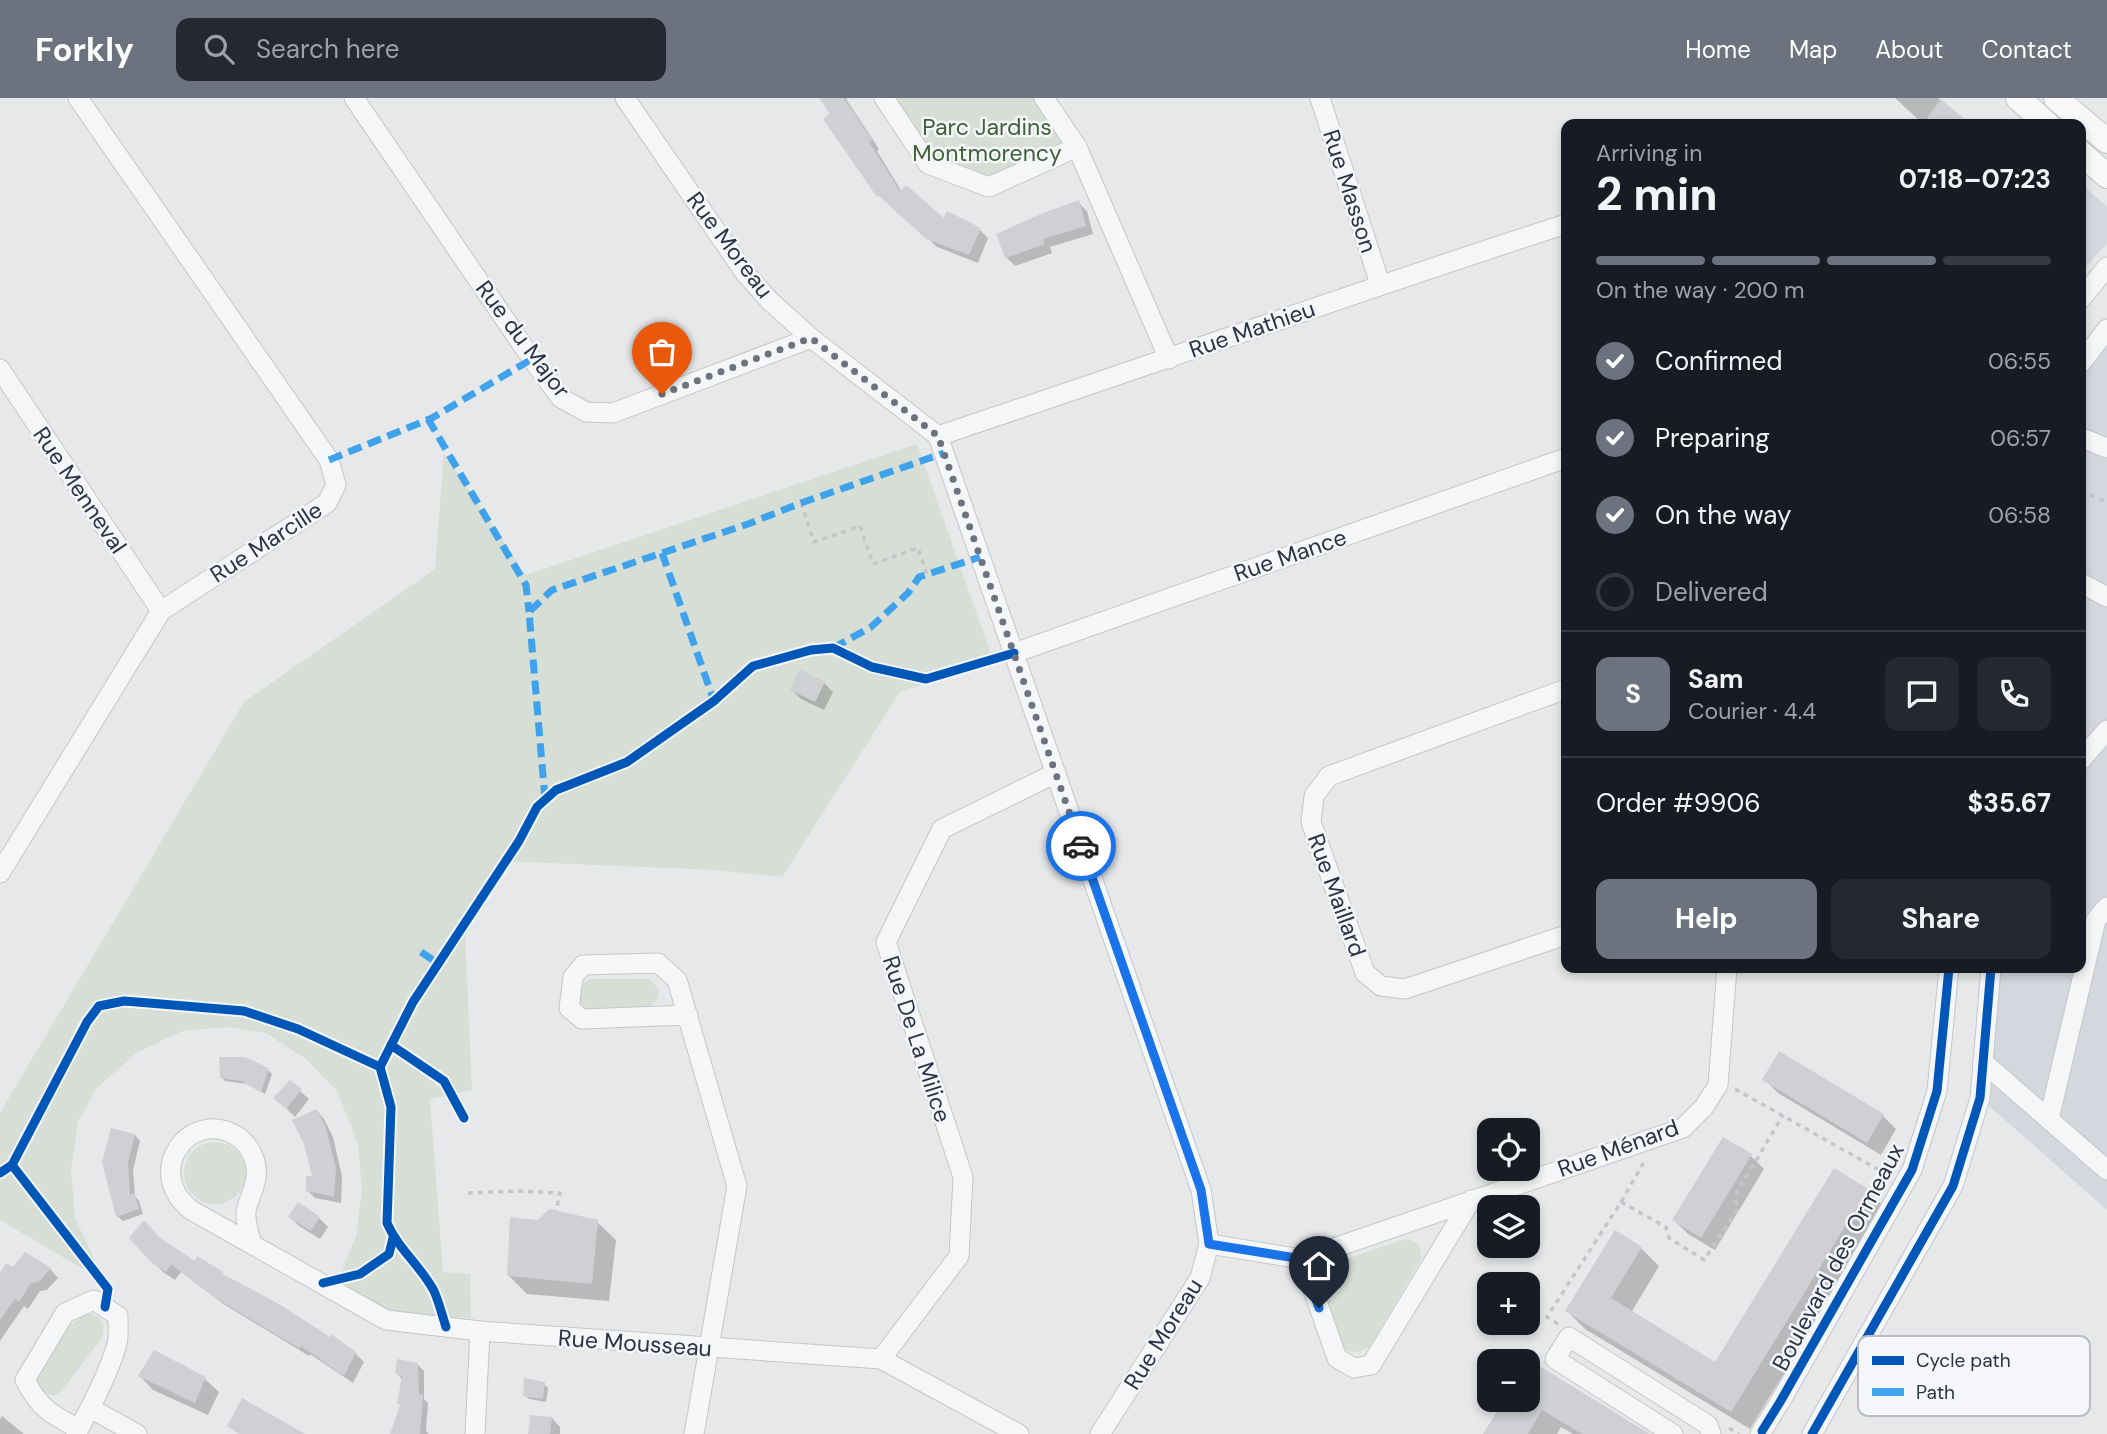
<!DOCTYPE html>
<meta charset="utf-8">
<style>
body{margin:0;font-family:"DM Sans",sans-serif;background:#242831;color:#f1f3f6;height:100vh;display:flex;flex-direction:column;font-size:26px;white-space:nowrap}
*{box-sizing:border-box;margin:0}
p{font-size:23px;color:#9ea1a6}
.icon{flex:none;width:38px;height:38px;fill:none;stroke:currentColor;stroke-width:2;stroke-linecap:round;stroke-linejoin:round}
.map{position:relative;flex:1;overflow:hidden}
.details{position:absolute;left:1561px;top:21px;width:525px;height:854px;display:flex;flex-direction:column;background:#171b24;border-radius:14px;box-shadow:0 4px 10px #0003}
.details>*{flex:none}
.tools{position:absolute;left:1477px;top:1020px;display:grid;gap:14px}
.tools a{display:grid;place-items:center;width:63px;height:63px;border-radius:14px;background:#171b24;box-shadow:0 4px 10px #0003;font-size:35px}
.pin{position:absolute;display:grid;place-items:center;width:60px;height:60px;color:#fff;margin:-72px -30px;border-radius:50% 50% 50% 0;rotate:-45deg;box-shadow:0 0 7px #0007}
.pin .icon{rotate:45deg}
.courier{position:absolute;display:grid;place-items:center;width:70px;height:70px;margin:-35px;border:5px solid #1a73e8;border-radius:50%;background:#fff;color:#222;box-shadow:0 2px 9px #0007}
.headline em{font-style:normal;font-weight:700}
.headline div{display:flex;flex-direction:column-reverse}
.headline{display:flex;align-items:center;justify-content:space-between;height:119px;padding:0 35px}
h1{font-size:46px;font-weight:700;line-height:52px}
.bar{display:grid;grid-template-columns:repeat(4,1fr);gap:10px 7px;align-content:center;height:84px;padding:0 35px}
.bar i{height:9px;border-radius:5px;background:#363941}
.bar .active{background:#6c737f}
.bar p{grid-column:span 4}
.line{display:flex;align-items:center;gap:18px;padding:0 35px;border-top:2px solid #363941}
.line div{flex:1}
.round{display:grid;place-items:center;flex:none;width:74px;height:74px;border-radius:14px;background:#242831}
ol{padding:0 35px;list-style:none}
li{display:flex;align-items:center;gap:21px;height:77px}
li p{margin-inline-start:auto}
li .icon{padding:7px;border-radius:50%;background:#6c737f;color:#fff;stroke-width:4}
li:last-child{color:#9ea1a6}
li i{width:38px;height:38px;border:4px solid #363941;border-radius:50%}
.cta{display:flex;gap:14px;margin-top:auto;padding:14px 35px}
.cta a{flex:1;height:80px;border-radius:14px;background:#6c737f;color:#fff;font-size:28px;font-weight:700;line-height:80px;text-align:center}
.cta a+a{background:#242831;color:#f1f3f6}
header{display:flex;align-items:center;gap:42px;box-sizing:border-box;height:98px;padding:0 35px;background:#6c737f;color:#fff}
header strong{font-size:33px}
nav{display:flex;gap:38px;margin-inline-start:auto;font-size:24px}
.search{width:490px;height:63px;background:#242831;display:flex;align-items:center;gap:18px;box-sizing:border-box;padding:0 24px;border-radius:14px;color:#9ea1a6;font-size:26px}
.map>svg:first-child{display:block}
</style>
<header>
<strong>Forkly</strong>
<div class="search"><svg class="icon" aria-label="search" viewBox="0 0 24 24"><circle cx="10" cy="10" r="6"/><path d="M15 15l6 6"/></svg>Search here</div>
<nav><a>Home</a><a>Map</a><a>About</a><a>Contact</a></nav>
</header>
<div class="map">
<svg width="2107" height="1336" viewBox="0 0 2107 1336">
<rect width="100%" height="100%" fill="#e6e8ea"/>
<g fill="#d4d7dd">
<polygon points="2081,85 2107,109 2107,145 2081,175"/>
<polygon points="2107,231 2107,1112 1980,1000 1991,870 2081,870 2081,265"/>
</g>
<g fill="#d6ded6">
<polygon points="884,0 1044,0 1077,49 989,89 928,66"/>
<polygon points="917,346 993,562 900,594 782,779 716,772 505,763 465,839 472,992 430,1001 443,1174 470,1176 471,1220 387,1216 336,1187 356,1138 362,1093 358,1046 337,993 306,961 266,935 227,929 182,933 136,955 96,991 78,1024 71,1071 75,1120 105,1184 0,1122 0,1015 244,604 435,471 444,355 526,477"/>
<path d="M591 881H648L657 888C661 897 657 905 648 909L592 910 584 909 579 903 581 886Z"/>
<circle cx="215" cy="1075" r="31"/>
<path d="M1402 1142C1416 1140 1424 1149 1420 1163L1370 1248C1359 1257 1347 1256 1337 1245L1320 1170Z"/>
<path d="M86 1215C101 1217 108 1226 101 1241L62 1293 54 1297 46 1296 42 1294 36 1283C37 1267 71 1222 86 1215Z"/>
</g>
<g fill="#0003">
<polygon points="822,0 848,0 846,1 879,51 877,53 902,94 945,123 980,132 988,140 978,165 937,149 876,92"/>
<polygon points="1895,0 1938,0 1968,26 1923,26"/>
<polygon points="1078,104 1087,113 1093,136 1050,149 1052,155 1015,168 1006,159"/>
<polygon points="824,585 833,594 824,612 801,601 792,592"/>
<polygon points="268,972 272,976 265,996 247,986 225,983 221,979"/>
<polygon points="1764,981 1883,1018 1896,1031 1881,1057 1778,995"/>
<polygon points="290,984 309,1001 295,1019 276,1000"/>
<polygon points="317,1013 324,1021 333,1039 342,1078 341,1105 315,1100 308,1093 314,1080"/>
<polygon points="135,1037 140,1043 133,1072 135,1098 139,1103 143,1116 123,1123 117,1118 103,1064"/>
<polygon points="1751,1058 1764,1071 1715,1152 1688,1136 1674,1122"/>
<polygon points="1867,1092 1885,1110 1750,1331 1585,1231 1567,1213 1641,1150 1659,1168 1631,1215 1716,1266"/>
<polygon points="290,1119 319,1120 328,1129 320,1141 299,1128"/>
<polygon points="538,1124 597,1124 616,1142 609,1203 527,1196 508,1177"/>
<polygon points="162,1144 195,1166 222,1176 355,1255 364,1264 353,1285 310,1256 309,1258 225,1207 181,1174 175,1182 163,1174 153,1164"/>
<polygon points="13,1171 50,1171 58,1180 47,1192 40,1193 28,1211 24,1208 0,1243 0,1178"/>
<polygon points="1529,1264 1647,1336 1573,1336 1561,1329 1557,1336 1485,1336 1506,1302 1528,1302 1528,1267"/>
<polygon points="418,1267 424,1273 424,1301 428,1305 426,1333 429,1336 392,1336 401,1308 403,1282 397,1276"/>
<polygon points="140,1278 205,1281 219,1294 208,1317 153,1292"/>
<polygon points="544,1286 548,1290 546,1304 529,1301 525,1297"/>
<polygon points="2,1318 24,1336 0,1336 0,1321"/>
<polygon points="552,1320 560,1329 560,1336 530,1336"/>
</g>
<g fill="#ced0d3">
<polygon points="819,0 844,0 872,42 869,44 900,93 906,87 944,120 947,113 981,130 969,157 926,141 879,98 877,99 823,21 830,16"/>
<polygon points="1941,1 1970,26 1923,26"/>
<polygon points="1079,102 1086,128 1043,141 1045,146 1005,160 996,136 1043,115"/>
<polygon points="800,571 825,584 815,604 790,592"/>
<polygon points="1779,953 1884,1016 1867,1045 1762,982"/>
<polygon points="219,959 245,959 269,970 261,994 241,983 220,980"/>
<polygon points="290,982 302,991 286,1011 273,1000"/>
<polygon points="317,1011 326,1030 336,1070 334,1099 306,1093 306,1078 312,1078 304,1046 292,1022"/>
<polygon points="111,1030 135,1036 128,1065 130,1097 134,1095 139,1111 116,1119 102,1064"/>
<polygon points="1723,1039 1752,1056 1701,1140 1672,1122"/>
<polygon points="1834,1070 1868,1091 1731,1314 1565,1213 1615,1132 1642,1149 1611,1200 1715,1264"/>
<polygon points="298,1104 320,1119 311,1133 288,1119"/>
<polygon points="549,1111 598,1122 592,1186 507,1178 510,1119 538,1122"/>
<polygon points="144,1122 160,1140 195,1163 197,1158 223,1174 223,1176 279,1206 330,1239 331,1236 356,1254 344,1278 301,1248 300,1251 214,1199 171,1166 166,1174 152,1165 129,1140"/>
<polygon points="25,1154 51,1170 39,1184 31,1185 19,1204 15,1201 0,1222 0,1175 6,1165 13,1169"/>
<polygon points="154,1252 206,1279 195,1305 138,1278"/>
<polygon points="397,1261 418,1265 419,1296 423,1297 420,1336 390,1336 400,1307 397,1306 402,1278 395,1276"/>
<polygon points="1528,1261 1650,1336 1582,1336 1542,1312 1528,1336 1483,1336 1504,1302 1528,1302"/>
<polygon points="524,1280 545,1284 543,1301 523,1298"/>
<polygon points="242,1300 305,1336 239,1336 227,1328"/>
<polygon points="530,1317 552,1319 550,1336 528,1336"/>
</g>
<g fill="none" stroke-linecap="round" stroke-linejoin="round">
<defs>
<g id="minor">
<polyline points="354,0 532,261 561,300 586,314 613,315 811,240"/>
<polyline points="625,0 745,175 769,202 811,240 938,338 1201,1092 1209,1146 1200,1180 1100,1336"/>
<polyline points="884,0 928,66 989,89 1077,49"/>
<polyline points="1044,0 1077,49 1169,261"/>
<polyline points="1320,0 1380,186"/>
<polyline points="2081,201 2107,169"/>
<polyline points="2081,265 2107,231"/>
<polyline points="0,271 161,513"/>
<path d="M938 338C1148 268 1356 194 1566 126"/>
<polyline points="2087,342 2107,350"/>
<polyline points="2081,485 2107,499"/>
<polyline points="1014,555 1566,360"/>
<polyline points="1566,591 1329,678 1314,698 1311,724 1365,875 1381,888 1405,891 1566,837"/>
<polyline points="2081,662 2107,632"/>
<polyline points="0,775 161,513 327,405 336,387 329,362 78,0"/>
<polyline points="688,917 582,921 569,910 573,879 583,867 658,865 677,882 737,1088 694,1336"/>
<polyline points="1983,964 2107,1072"/>
<polyline points="2049,1021 2096,822 2107,809"/>
<path d="M252 1146C249 1135 245 1125 246 1114 247 1105 252 1097 254 1088 261 1069 252 1047 235 1037 189 1011 143 1074 191 1112L386 1222 480 1233 881 1261 1019 1336"/>
<polyline points="1209,1146 1302,1161 1683,1030 1704,1009 1718,987 1727,870"/>
<polyline points="1302,1161 1337,1260 1354,1270 1371,1267 1471,1102"/>
<polyline points="881,1261 959,1158 963,1079 886,844 942,731 1056,675"/>
<polyline points="90,1310 137,1336"/>
<path d="M76 1336C90 1311 109 1274 117 1246 119 1238 118 1227 118 1218L94 1202 65 1215 25 1282C39 1310 52 1317 79 1331"/>
<polyline points="475,1336 480,1233"/>
<polyline points="1673,1336 1555,1261 1569,1239 1708,1327 1711,1336"/>
<polyline points="1760,1336 1780,1304 1912,1072 1937,993 1949,870"/>
<polyline points="1812,1336 1953,1088 1980,1000 1991,870"/>
</g>
<g id="major">
<polyline points="2018,0 2047,26"/>
<polyline points="2056,0 2107,43"/>
<polyline points="2081,55 2107,78"/>
</g>
</defs>
<use href="#minor" stroke="#c4c6c8" stroke-width="21"/>
<use href="#major" stroke="#c2c5c8" stroke-width="26"/>
<g stroke="#c5c6ca" stroke-width="3.5" stroke-dasharray="5 5" stroke-linecap="butt">
<polyline points="2081,393 2107,404"/>
<polyline points="801,405 814,444 860,428 873,466 918,450 927,477"/>
<polyline points="1735,991 1890,1078"/>
<polyline points="468,1095 519,1093 560,1095 556,1113"/>
<polyline points="1621,1104 1666,1129 1669,1140 1704,1162 1738,1111 1735,1098 1783,1017"/>
<polyline points="1558,1226 1547,1219 1621,1104 1644,1064"/>
<polyline points="1729,1330 1739,1336"/>
</g>
<use href="#minor" stroke="#f5f6f7" stroke-width="19"/>
<use href="#major" stroke="#f8f8f8" stroke-width="24"/>
<g stroke="#3ea3ec" stroke-width="7" stroke-dasharray="14 7" stroke-linecap="butt">
<polyline points="428,321 526,487 529,514"/>
<polyline points="329,362 432,320 532,261"/>
<polyline points="662,455 714,603"/>
<polyline points="833,550 871,529 908,495 919,479 980,459"/>
<polyline points="545,701 529,514 552,492 748,426 801,405 944,355"/>
<polyline points="421,854 439,866"/>
</g>
<defs>
<g id="cycleway">
<polyline points="391,947 444,983 464,1020"/>
<polyline points="380,969 413,904 519,743 537,709 556,692 627,664 714,603 753,568 768,564 811,552 833,550 872,569 926,581 1014,555"/>
<polyline points="12,1067 108,1191 105,1209"/>
<path d="M0 1075 12 1067 87 924 99 908 124 903 137 904 244 913 298 931 380 969 391 1009 387 1125C398 1151 421 1168 434 1193 439 1204 442 1217 446 1229"/>
<polyline points="323,1185 360,1176 389,1156 393,1140"/>
<polyline points="1762,1333 1780,1304 1912,1072 1937,993 1949,870"/>
<polyline points="1812,1336 1953,1088 1980,1000 1991,870"/>
</g>
</defs>
<use href="#cycleway" stroke="#f4f6f9" stroke-width="13"/>
<use href="#cycleway" stroke="#0057b8" stroke-width="9"/>
</g>
<g fill="none" stroke-linecap="round" stroke-linejoin="round">
<polyline stroke="#6c737f" stroke-width="7" stroke-dasharray="0 12.6" points="662,296 811,240 938,338 1081,748"/>
<polyline stroke="#1a73e8" stroke-width="9" points="1081,748 1201,1092 1209,1146 1302,1161 1319,1210"/>
</g>
<g text-anchor="middle" dominant-baseline="central" stroke-width="5" stroke-linejoin="round" paint-order="stroke">
<g font-size="23" fill="#3f6138" stroke="#f4f6f9">
<text x="987" y="29">Parc Jardins<tspan x="987" dy="26">Montmorency</tspan></text>
</g>
<g font-size="23" fill="#2b3445" stroke="#f4f6f9">
<text transform="translate(1350 93) rotate(72)">Rue Masson</text>
<text transform="translate(730 147) rotate(53)">Rue Moreau</text>
<text transform="translate(1252 231) rotate(-19)">Rue Mathieu</text>
<text transform="translate(523 241) rotate(53)">Rue du Major</text>
<text transform="translate(80 392) rotate(56)">Rue Menneval</text>
<text transform="translate(266 444) rotate(-33)">Rue Marcille</text>
<text transform="translate(1290 457) rotate(-19)">Rue Mance</text>
<text transform="translate(1337 797) rotate(70)">Rue Maillard</text>
<text transform="translate(917 941) rotate(72)">Rue De La Milice</text>
<text transform="translate(1618 1050) rotate(-20)">Rue Ménard</text>
<text transform="translate(1838 1159) rotate(-62)">Boulevard des Ormeaux</text>
<text transform="translate(1163 1236) rotate(-58)">Rue Moreau</text>
<text transform="translate(635 1245) rotate(4)">Rue Mousseau</text>
</g>
</g>
<rect x="1858" y="1238" width="232" height="80" rx="10" fill="#f4f6f9" stroke="#b8bcc3" stroke-width="2"/>
<rect x="1872" y="1258" width="32" height="9" fill="#0057b8"/>
<rect x="1872" y="1290" width="32" height="8" fill="#3ea3ec"/>
<g font-size="19" fill="#2b3445">
<text x="1916" y="1269">Cycle path</text>
<text x="1916" y="1301">Path</text>
</g>
</svg>
<div class="tools">
<a><svg class="icon" aria-label="locate" viewBox="0 0 24 24"><circle cx="12" cy="12" r="6"/><path d="M12 2v4M12 18v4M2 12h4M18 12h4"/></svg></a>
<a><svg class="icon" aria-label="layers" viewBox="0 0 24 24"><path d="M12 4l9 5-9 5-9-5zM3 14l9 5 9-5"/></svg></a>
<a>+</a>
<a>−</a>
</div>
<div class="pin" style="left:662px;top:296px;background:#ea580c"><svg class="icon" aria-label="bag" viewBox="0 0 24 24"><path d="M5 8h14l-1 12H6zM9 8a3 3 0 0 1 6 0"/></svg></div>
<div class="pin" style="left:1319px;top:1210px;background:#1f2937"><svg class="icon" aria-label="home" viewBox="0 0 24 24"><path d="M3 11l9-7 9 7M6 9v11h12V9"/></svg></div>
<div class="courier" style="left:1081px;top:748px"><svg class="icon" aria-label="car" viewBox="0 0 24 24"><path d="M5 17H2v-5l4-1 3-4h7l3 4 3 1v5h-3M9 17h6M6 11h13"/><circle cx="7" cy="17" r="2"/><circle cx="17" cy="17" r="2"/></svg></div>
<section class="details">
<div class="headline"><div><h1>2 min</h1><p>Arriving in</p></div><em>07:18–07:23</em></div>
<div class="bar"><i class="active"></i><i class="active"></i><i class="active"></i><i></i><p>On the way · 200 m</p></div>
<ol>
<li><svg class="icon" aria-label="check" viewBox="0 0 24 24"><path d="M5 12l5 5 9-10"/></svg>Confirmed<p>06:55</p></li>
<li><svg class="icon" aria-label="check" viewBox="0 0 24 24"><path d="M5 12l5 5 9-10"/></svg>Preparing<p>06:57</p></li>
<li><svg class="icon" aria-label="check" viewBox="0 0 24 24"><path d="M5 12l5 5 9-10"/></svg>On the way<p>06:58</p></li>
<li><i></i>Delivered</li>
</ol>
<div class="line" style="height:126px"><b class="round" style="background:#6c737f;color:#fff">S</b><div><b>Sam</b><p>Courier · 4.4</p></div><a class="round"><svg class="icon" aria-label="chat" viewBox="0 0 24 24"><path d="M4 5h16v11H9l-5 4z"/></svg></a><a class="round"><svg class="icon" aria-label="phone" viewBox="0 0 24 24"><path d="M5 4h4l2 5-3 2q2 4 5 5l2-3 5 2v4C11 20 4 13 5 4z"/></svg></a></div>
<div class="line" style="height:91px"><div>Order #9906</div><b>$35.67</b></div>
<div class="cta"><a>Help</a><a>Share</a></div>
</section>
</div>
